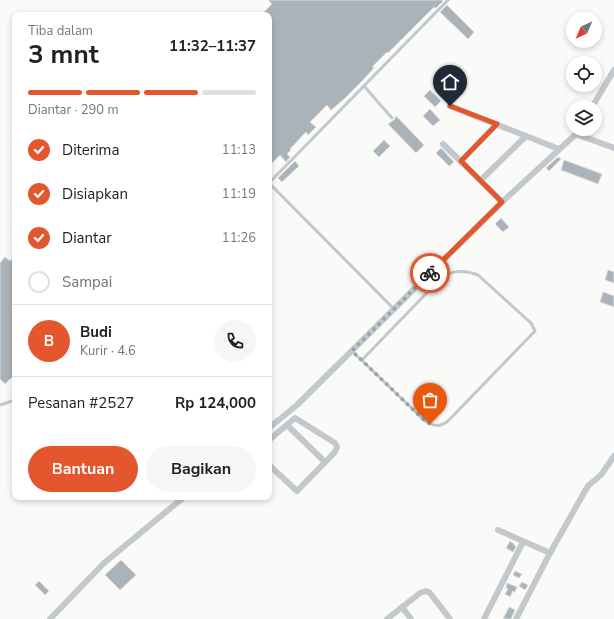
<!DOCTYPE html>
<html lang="id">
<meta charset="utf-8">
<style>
body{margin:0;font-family:"Nunito Sans",sans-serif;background:#f6f6f6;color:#222;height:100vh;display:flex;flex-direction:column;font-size:15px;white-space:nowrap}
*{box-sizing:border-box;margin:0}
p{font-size:13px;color:#767676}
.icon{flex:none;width:22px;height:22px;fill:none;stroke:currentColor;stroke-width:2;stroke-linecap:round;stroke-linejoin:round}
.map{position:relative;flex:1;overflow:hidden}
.sheet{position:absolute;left:12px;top:12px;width:260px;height:488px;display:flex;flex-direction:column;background:#fff;border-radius:8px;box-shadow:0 2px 6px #0003}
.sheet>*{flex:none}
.needle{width:26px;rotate:224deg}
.tools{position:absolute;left:566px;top:12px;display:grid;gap:8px}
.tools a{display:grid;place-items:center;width:36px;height:36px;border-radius:50%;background:#fff;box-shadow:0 2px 6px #0003;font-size:20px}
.pin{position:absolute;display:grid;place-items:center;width:34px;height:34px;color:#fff;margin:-41px -17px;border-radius:50% 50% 50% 0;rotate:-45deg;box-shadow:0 0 4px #0007}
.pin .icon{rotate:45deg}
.courier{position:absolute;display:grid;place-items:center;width:40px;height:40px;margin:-20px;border:3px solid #e4572e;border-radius:50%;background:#fff;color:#222;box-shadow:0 1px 5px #0007}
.head em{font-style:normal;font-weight:700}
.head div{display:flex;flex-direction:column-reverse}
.head{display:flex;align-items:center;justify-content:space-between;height:68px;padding:0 16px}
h1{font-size:26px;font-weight:700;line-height:30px}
.bar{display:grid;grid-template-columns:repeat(4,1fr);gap:6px 4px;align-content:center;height:48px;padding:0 16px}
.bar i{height:5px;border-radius:3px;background:#e0e0e0}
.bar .current{background:#e4572e}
.bar p{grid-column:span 4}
.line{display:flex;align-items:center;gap:10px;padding:0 16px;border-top:1px solid #e0e0e0}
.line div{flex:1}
.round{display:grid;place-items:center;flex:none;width:42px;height:42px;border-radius:21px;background:#f6f6f6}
ol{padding:0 16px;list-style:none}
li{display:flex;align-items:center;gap:12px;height:44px}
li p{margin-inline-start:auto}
li .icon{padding:4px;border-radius:50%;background:#e4572e;color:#fff;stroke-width:4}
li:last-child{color:#767676}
li i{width:22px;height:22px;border:2px solid #e0e0e0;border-radius:50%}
.button{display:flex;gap:8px;margin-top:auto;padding:8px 16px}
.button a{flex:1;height:46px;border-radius:24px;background:#e4572e;color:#fff;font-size:16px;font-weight:700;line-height:46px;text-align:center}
.button a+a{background:#f6f6f6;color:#222}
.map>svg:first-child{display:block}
</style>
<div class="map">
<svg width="614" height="619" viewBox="0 0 614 619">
<rect width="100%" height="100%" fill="#fafaf8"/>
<g fill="#aab3b9" stroke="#dcdcda">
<polygon points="268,0 442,0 443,1 436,8 434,7 388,53 387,52 372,67 374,68 362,81 344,99 331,110 327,105 310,122 316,127 308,135 306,132 290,149 291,150 287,154 290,157 286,162 280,155 269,166 269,53 272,50 269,46 269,15 261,15 272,4"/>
<polygon points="447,5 474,32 468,39 440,12"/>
<polygon points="430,90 441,101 435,107 424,96"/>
<polygon points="430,109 440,120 433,126 423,116"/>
<polygon points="396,116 424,145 416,153 388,124 394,120"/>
<polygon points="384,140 390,146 379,157 373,151"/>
<polygon points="441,148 454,162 449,166 436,153"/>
<polygon points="558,157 561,159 549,171 546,168"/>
<polygon points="564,160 602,174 598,184 561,170"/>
<polygon points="295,161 299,166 282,182 278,178"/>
<polygon points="501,218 509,227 503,232 495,224"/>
<polygon points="5,257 10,261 12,259 15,262 15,381 11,378 5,384 0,379 0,263"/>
<polygon points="608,270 614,272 614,283 605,280"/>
<polygon points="603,292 614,296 614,307 600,302"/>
<polygon points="510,541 514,544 514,545 516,547 513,552 506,548"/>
<polygon points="121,560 136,575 120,590 105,575"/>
<polygon points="515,571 522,574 519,578 513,575"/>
<polygon points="39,581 49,591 45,595 35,585"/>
<polygon points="522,582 528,585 525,590 519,586"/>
<polygon points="507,583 517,587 515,592 513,591 510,597 505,594 508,589 506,588"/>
<polygon points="509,607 515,610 511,619 503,619"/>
</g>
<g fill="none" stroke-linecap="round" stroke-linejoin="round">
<g stroke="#c3c8cc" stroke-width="3">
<polyline points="364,86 392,118"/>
<polyline points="269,183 448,0"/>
<polyline points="269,183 394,309"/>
<path d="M352 351 424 420C433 426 439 428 448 421L535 331 531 323 478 275C466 270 455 270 443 276L362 360"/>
<polyline points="0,405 15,400"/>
</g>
<g stroke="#c3c8cc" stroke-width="6">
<polyline points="450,106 559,149"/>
<polyline points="592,107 614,70"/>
<polyline points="576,134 614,148"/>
<polyline points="443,144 502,202"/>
<polyline points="461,161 497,124"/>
<polyline points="481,180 526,136"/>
<polyline points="287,425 325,462"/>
<polyline points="269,428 297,405 502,202 576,134 579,129"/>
<polyline points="269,440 295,418 335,443 337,447 335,452 297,491 269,465"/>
<polyline points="498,530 550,553"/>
<polyline points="402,607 411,619"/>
<polyline points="50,619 104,563 184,497"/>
<polyline points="387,619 420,593 426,591 430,593 450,619"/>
<polyline points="484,619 523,542"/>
<polyline points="516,619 550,553 585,491 589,485 601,475 614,456"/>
</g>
</g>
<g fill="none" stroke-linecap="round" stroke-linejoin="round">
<polyline stroke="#99a4ac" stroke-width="4" stroke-dasharray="0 7.2" points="430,273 352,351 424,420 430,424"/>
<polyline stroke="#e4572e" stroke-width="5" points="430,273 502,202 461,161 497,124 450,106"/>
</g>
</svg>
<div class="tools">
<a><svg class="needle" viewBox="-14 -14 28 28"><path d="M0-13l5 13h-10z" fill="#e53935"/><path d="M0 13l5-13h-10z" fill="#767676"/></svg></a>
<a><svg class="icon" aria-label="locate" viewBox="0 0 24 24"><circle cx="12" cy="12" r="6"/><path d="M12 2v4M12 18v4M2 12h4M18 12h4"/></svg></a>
<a><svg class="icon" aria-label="layers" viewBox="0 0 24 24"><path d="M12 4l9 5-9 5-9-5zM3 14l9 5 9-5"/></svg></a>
</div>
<div class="pin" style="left:430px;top:424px;background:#ea580c"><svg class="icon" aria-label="bag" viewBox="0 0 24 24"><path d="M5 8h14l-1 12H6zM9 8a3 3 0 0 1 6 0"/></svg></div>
<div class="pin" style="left:450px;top:106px;background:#1f2937"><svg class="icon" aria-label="home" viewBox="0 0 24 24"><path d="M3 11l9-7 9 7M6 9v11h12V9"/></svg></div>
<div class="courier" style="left:430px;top:273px"><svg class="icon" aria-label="bike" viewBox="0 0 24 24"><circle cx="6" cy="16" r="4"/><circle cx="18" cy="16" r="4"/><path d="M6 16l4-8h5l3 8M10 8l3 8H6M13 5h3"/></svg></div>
<section class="sheet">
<div class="head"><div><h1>3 mnt</h1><p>Tiba dalam</p></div><em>11:32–11:37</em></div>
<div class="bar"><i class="current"></i><i class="current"></i><i class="current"></i><i></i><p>Diantar · 290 m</p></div>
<ol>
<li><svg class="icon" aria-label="check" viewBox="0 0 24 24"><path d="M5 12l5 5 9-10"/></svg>Diterima<p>11:13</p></li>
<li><svg class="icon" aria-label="check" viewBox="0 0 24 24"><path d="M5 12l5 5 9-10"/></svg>Disiapkan<p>11:19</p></li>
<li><svg class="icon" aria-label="check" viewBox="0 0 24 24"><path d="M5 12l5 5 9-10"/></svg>Diantar<p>11:26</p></li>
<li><i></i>Sampai</li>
</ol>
<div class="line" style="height:72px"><b class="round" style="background:#e4572e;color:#fff">B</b><div><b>Budi</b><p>Kurir · 4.6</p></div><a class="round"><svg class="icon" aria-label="phone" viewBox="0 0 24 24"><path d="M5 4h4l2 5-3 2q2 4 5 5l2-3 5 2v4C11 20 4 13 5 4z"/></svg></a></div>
<div class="line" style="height:52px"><div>Pesanan #2527</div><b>Rp 124,000</b></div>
<div class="button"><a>Bantuan</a><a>Bagikan</a></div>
</section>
</div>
